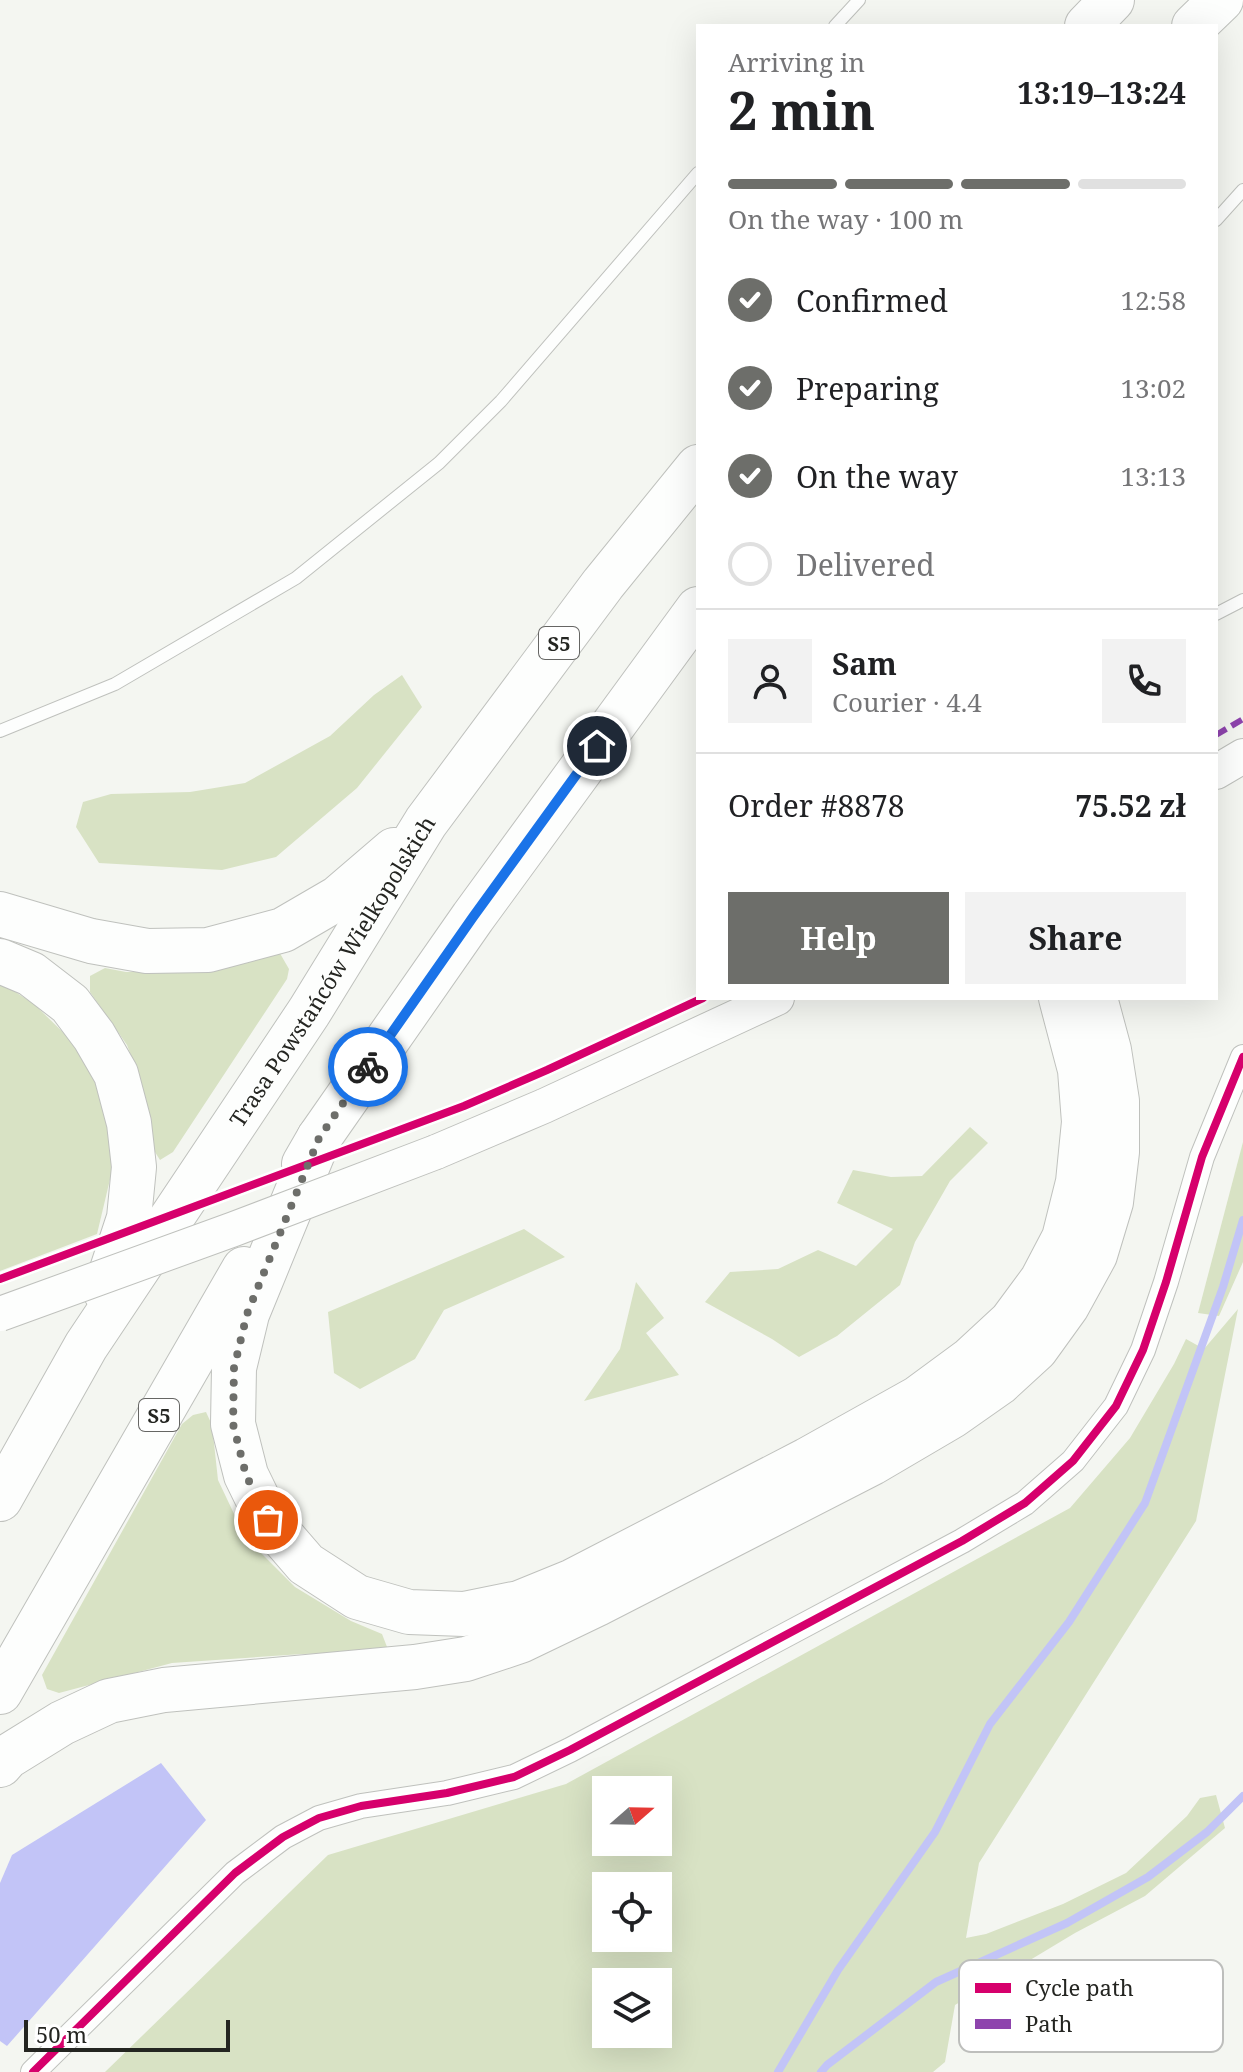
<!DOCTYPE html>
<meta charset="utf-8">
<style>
body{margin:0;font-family:"Noto Serif",serif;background:#f2f2f2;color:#202124;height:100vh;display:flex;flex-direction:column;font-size:30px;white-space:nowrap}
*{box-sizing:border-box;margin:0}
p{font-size:26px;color:#757577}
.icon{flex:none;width:44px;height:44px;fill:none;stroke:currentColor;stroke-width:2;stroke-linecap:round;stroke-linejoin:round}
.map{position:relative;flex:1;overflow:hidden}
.side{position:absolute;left:696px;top:24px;width:522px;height:976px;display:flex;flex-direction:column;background:#fff;border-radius:0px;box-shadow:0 8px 32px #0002}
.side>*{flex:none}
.needle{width:52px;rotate:70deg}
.controls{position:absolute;left:592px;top:1776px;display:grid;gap:16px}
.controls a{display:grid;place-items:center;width:80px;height:80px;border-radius:0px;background:#fff;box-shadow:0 8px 32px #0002;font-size:40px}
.scale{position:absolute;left:24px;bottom:20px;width:206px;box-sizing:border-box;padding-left:8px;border:4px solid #242521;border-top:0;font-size:22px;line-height:28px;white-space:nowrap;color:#242521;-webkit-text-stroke:6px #fff;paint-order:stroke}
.pin{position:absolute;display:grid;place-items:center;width:68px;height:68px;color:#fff;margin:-34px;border:4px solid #fff;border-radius:50%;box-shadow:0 2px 8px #0007}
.courier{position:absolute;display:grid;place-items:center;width:80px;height:80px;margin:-40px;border:6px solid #1a73e8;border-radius:50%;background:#fff;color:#222;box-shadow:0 2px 10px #0007}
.headline em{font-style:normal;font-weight:700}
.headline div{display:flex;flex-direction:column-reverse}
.headline{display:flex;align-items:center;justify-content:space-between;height:136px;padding:0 32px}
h1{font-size:52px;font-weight:700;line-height:60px}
.bar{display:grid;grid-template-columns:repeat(4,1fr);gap:12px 8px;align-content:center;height:96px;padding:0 32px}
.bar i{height:10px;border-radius:6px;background:#e0e0e0}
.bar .active{background:#6d6e6a}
.bar p{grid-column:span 4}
.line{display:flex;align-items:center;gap:20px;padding:0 32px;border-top:2px solid #e0e0e0}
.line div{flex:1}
.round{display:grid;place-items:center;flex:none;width:84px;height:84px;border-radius:0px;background:#f2f2f2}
ol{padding:0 32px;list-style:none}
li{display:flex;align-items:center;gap:24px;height:88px}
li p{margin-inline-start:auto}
li .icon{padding:8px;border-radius:50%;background:#6d6e6a;color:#fff;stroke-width:4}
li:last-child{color:#757577}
li i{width:44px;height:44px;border:4px solid #e0e0e0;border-radius:50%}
.action{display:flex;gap:16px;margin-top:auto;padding:16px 32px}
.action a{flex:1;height:92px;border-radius:0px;background:#6d6e6a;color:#fff;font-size:32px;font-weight:700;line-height:92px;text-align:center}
.action a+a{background:#f2f2f2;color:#202124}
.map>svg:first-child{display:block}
</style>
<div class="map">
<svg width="1243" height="2072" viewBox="0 0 1243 2072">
<rect width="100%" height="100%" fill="#f4f6f1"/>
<g fill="#d8e2c4" fill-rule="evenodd">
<polygon points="402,675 422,707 357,788 276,857 222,870 99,863 76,827 83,802 111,794 190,792 245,783 330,736 374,695"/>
<polygon points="278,950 289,969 287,979 173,1152 160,1160 155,1152 143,1088 127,1045 90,992 90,976 105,968 126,972 213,971"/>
<polygon points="0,982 34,1004 76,1045 98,1087 111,1135 112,1171 97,1234 0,1271"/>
<polygon points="970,1127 988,1143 950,1181 915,1242 900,1285 837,1336 799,1357 772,1339 705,1302 730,1272 778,1269 818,1250 856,1266 893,1229 837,1203 853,1170 891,1177 922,1176"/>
<polygon points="1243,1142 1243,1262 1219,1316 1198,1313"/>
<polygon points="524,1229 565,1257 444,1310 415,1359 360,1389 334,1373 328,1312"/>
<polygon points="636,1282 664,1318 646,1333 679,1375 584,1401 620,1349"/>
<path d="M1238 1309 1196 1521 979 1863 966 1938 986 1934 1063 1904 1126 1873 1187 1816 1200 1798 1216 1795 1225 1828 1145 1896 1075 1933 955 2005 945 2062 933 2072H105L328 1855 566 1784 1070 1508 1130 1438 1174 1364 1186 1339 1204 1349ZM606 1790H658V1842H606ZM658 1886V1938H606V1886ZM658 1982V2034H606V1982Z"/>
<polygon points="206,1412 212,1425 218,1480 245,1537 295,1587 351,1621 382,1634 389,1652 302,1654 172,1663 59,1693 47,1689 42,1675 182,1424 193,1415"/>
</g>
<polygon fill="#c2c4f7" points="161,1763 206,1820 7,2046 0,2041 0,1883 12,1855"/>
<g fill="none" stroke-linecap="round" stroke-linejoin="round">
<g stroke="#c2c4f7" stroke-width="8">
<polyline points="778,2072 838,1970 935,1832 990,1724 1069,1622 1145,1503 1223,1287 1243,1220"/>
<polyline points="821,2072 827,2065 936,1982 1067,1923 1148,1877 1207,1832 1243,1796"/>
</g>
<defs>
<g id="lane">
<polyline points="835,26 859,0"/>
<polyline points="1216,220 1243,190"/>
<polyline points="1216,614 1243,600"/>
<polyline points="0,731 115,684 296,578 439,463 501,401 698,173"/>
</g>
<polyline id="street" points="33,2072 235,1873 283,1837 319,1818 361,1806 447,1793 514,1777 570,1750 962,1541 1025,1503 1073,1461 1116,1406 1143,1350 1166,1282 1202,1157 1243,1057"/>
<g id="secondary">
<polyline points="1216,772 1243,756"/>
<polyline points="436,1152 544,1106 777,998"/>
</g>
<g id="highway">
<polyline points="1087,26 1112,0"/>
<polyline points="1194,26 1221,0"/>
<polyline points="0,914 91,941 147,951 208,950 283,930 338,898 394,850"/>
<polyline points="0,961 31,974 70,1004 94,1036 116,1074 129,1123 134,1167 129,1218 105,1291"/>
<polyline points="319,1138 247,1314 234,1368 233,1424 246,1475 268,1520 306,1564 357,1597 409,1612 464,1614 519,1603 573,1581 807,1460 918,1398 971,1359 1011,1322 1042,1280 1064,1238 1078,1182 1084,1122 1080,1070 1061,998"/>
<polyline points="304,1164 319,1138 473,917 698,609"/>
<path id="s1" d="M0 1499 86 1346 309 1012 426 822 603 584 698 467"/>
<polyline points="0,1692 244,1269"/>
<polyline points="0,1765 7,1757 62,1723 109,1701 164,1690 415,1667 466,1659 520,1641 597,1604 872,1463 952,1416 999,1383 1036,1349 1067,1306 1095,1255 1111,1202 1117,1152 1117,1101 1109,1050 1095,998"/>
</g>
</defs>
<use href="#lane" stroke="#bfc1bd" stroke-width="14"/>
<use href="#street" stroke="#bfc1bd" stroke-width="26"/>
<use href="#secondary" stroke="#bfc1bd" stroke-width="36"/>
<use href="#highway" stroke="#bfc1bd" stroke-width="46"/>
<use href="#lane" stroke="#fdfefd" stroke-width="12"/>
<use href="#street" stroke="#fdfefd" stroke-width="24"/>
<use href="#secondary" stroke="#fdfefd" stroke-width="34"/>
<use href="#highway" stroke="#fdfefd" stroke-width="44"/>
<defs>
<polyline id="secondary-bridge" points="0,1314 234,1229 436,1152"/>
</defs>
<use href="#secondary-bridge" stroke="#bfc1bd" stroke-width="36" stroke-linecap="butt"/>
<use href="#secondary-bridge" stroke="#fdfefd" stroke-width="34"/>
<polyline stroke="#8e44ad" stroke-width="6" stroke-dasharray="12 6" stroke-linecap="butt" points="1216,735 1243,719"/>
<defs>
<g id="cycleway">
<polyline points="0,1279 464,1106 547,1070 703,998"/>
<polyline points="33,2072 235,1873 283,1837 319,1818 361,1806 447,1793 514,1777 570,1750 962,1541 1025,1503 1073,1461 1116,1406 1143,1350 1166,1282 1202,1157 1243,1057"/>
</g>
</defs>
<use href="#cycleway" stroke="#fff" stroke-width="13"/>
<use href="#cycleway" stroke="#d6006c" stroke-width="8"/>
</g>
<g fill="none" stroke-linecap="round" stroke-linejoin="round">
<polyline stroke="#6d6e6a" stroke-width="8" stroke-dasharray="0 14.4" points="268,1520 246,1475 233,1424 234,1368 247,1314 319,1138 368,1067"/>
<polyline stroke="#1a73e8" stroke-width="10" points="368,1067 473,917 597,746"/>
</g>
<g text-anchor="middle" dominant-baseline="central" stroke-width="8" stroke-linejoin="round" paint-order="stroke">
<g fill="#fff" stroke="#666664" stroke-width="2">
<rect x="539" y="627" width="40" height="32" rx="6"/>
<rect x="139" y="1399" width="40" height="32" rx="6"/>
</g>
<g font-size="20" font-weight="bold" fill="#242521">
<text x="559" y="643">S5</text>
<text x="159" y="1415">S5</text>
</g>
<g font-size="22" fill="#242521" stroke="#fff">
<text stroke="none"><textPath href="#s1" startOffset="624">Trasa Powstańców Wielkopolskich</textPath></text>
</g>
</g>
<rect x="959" y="1960" width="264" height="92" rx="12" fill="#fff" stroke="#bdbebc" stroke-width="2"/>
<rect x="975" y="1983" width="36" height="10" fill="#d6006c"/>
<rect x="975" y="2019" width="36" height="10" fill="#8e44ad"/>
<g font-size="22" fill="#242521">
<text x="1025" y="1996">Cycle path</text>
<text x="1025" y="2032">Path</text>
</g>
</svg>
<div class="controls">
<a><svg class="needle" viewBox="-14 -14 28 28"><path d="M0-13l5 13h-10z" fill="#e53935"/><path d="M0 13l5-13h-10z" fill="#757577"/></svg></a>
<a><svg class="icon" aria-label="locate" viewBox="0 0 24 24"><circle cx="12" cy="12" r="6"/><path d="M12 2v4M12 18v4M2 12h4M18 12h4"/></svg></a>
<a><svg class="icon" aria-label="layers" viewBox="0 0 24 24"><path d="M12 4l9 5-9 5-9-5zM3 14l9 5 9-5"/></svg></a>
</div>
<div class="scale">50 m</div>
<div class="pin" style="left:268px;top:1520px;background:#ea580c"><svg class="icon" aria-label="bag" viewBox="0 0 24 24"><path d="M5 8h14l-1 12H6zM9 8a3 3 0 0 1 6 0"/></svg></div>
<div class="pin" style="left:597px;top:746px;background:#1f2937"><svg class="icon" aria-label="home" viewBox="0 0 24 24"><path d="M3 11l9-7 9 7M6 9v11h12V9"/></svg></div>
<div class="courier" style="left:368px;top:1067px"><svg class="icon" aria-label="bike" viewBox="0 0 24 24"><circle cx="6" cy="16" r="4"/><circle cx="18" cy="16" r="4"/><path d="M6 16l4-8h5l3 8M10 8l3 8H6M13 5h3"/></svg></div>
<section class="side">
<div class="headline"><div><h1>2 min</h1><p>Arriving in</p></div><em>13:19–13:24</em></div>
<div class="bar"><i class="active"></i><i class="active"></i><i class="active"></i><i></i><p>On the way · 100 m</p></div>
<ol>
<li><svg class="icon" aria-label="check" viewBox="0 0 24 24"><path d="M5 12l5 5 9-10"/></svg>Confirmed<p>12:58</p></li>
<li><svg class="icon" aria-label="check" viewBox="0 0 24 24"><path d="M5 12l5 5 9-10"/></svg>Preparing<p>13:02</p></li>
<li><svg class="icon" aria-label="check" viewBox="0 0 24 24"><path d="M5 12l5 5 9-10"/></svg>On the way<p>13:13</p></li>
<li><i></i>Delivered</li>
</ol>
<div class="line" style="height:144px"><a class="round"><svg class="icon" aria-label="person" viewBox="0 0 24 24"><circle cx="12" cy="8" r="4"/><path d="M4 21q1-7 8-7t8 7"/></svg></a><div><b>Sam</b><p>Courier · 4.4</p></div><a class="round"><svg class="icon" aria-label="phone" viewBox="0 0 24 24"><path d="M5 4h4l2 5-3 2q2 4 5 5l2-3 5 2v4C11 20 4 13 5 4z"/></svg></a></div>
<div class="line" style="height:104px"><div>Order #8878</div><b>75.52 zł</b></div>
<div class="action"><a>Help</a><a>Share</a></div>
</section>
</div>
